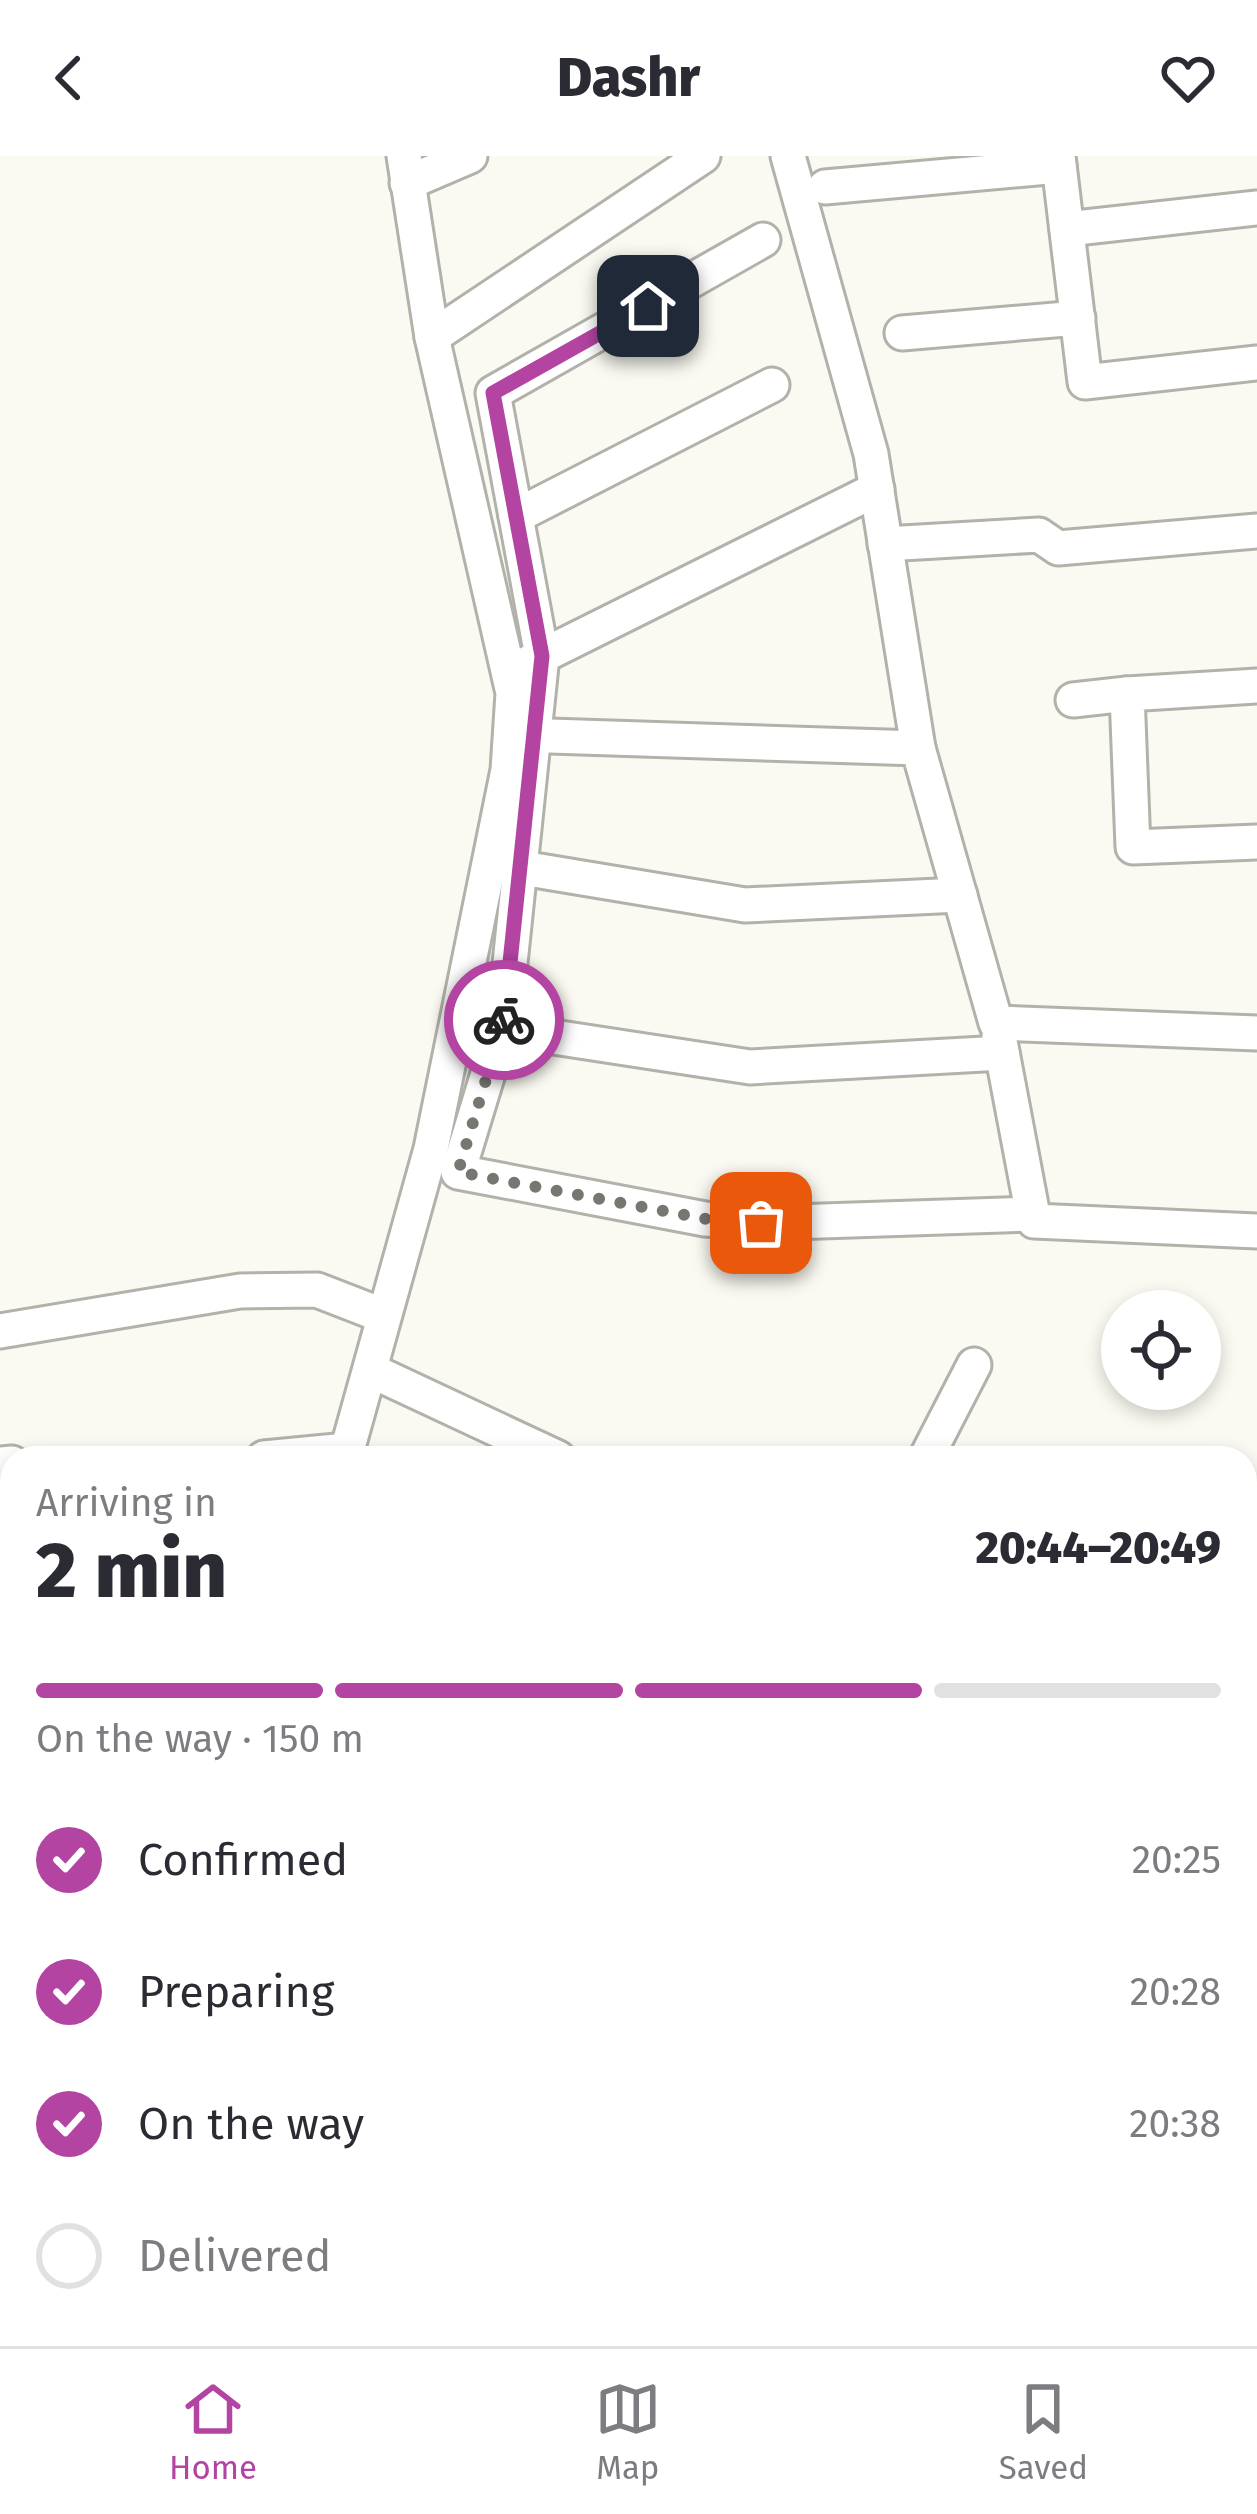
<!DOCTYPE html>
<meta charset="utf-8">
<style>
body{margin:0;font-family:"Fira Sans",sans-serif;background:#f7f7f7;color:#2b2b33;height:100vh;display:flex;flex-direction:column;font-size:45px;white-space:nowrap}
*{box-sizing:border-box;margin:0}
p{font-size:39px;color:#7c7c81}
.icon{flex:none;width:66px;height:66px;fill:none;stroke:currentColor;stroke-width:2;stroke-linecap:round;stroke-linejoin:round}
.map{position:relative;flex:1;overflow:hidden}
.details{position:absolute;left:0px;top:1290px;width:1257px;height:900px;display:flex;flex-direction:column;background:#fff;border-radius:36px 36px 0 0;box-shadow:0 6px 18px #0003}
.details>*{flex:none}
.fabs{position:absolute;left:1101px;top:1134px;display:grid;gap:24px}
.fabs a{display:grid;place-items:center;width:120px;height:120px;border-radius:50%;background:#fff;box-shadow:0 6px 18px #0003;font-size:60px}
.pin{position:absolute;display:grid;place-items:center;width:102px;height:102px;color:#fff;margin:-51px;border-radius:24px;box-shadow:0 6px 18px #0006}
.courier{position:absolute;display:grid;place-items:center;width:120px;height:120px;margin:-60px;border:9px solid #b344a1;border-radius:50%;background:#fff;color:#222;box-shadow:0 3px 15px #0007}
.overview em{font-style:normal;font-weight:800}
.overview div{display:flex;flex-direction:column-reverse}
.overview{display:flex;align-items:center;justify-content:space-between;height:204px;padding:0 36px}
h1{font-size:78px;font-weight:800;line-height:90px}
.bar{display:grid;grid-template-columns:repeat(4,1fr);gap:18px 12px;align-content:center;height:144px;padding:0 36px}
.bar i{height:15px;border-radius:9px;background:#e1e1e2}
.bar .active{background:#b344a1}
.bar p{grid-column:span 4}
ol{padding:0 36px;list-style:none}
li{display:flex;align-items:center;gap:36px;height:132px}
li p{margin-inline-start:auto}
li .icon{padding:12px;border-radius:50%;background:#b344a1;color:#fff;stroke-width:4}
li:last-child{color:#7c7c81}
li i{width:66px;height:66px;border:6px solid #e1e1e2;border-radius:50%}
header{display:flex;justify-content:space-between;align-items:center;height:156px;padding:0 36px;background:#fff;font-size:54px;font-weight:800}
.tab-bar{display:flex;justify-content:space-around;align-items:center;height:168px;border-top:3px solid #e1e1e2;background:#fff;font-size:33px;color:#7c7c81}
.tab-bar a{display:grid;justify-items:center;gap:6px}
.tab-bar .active{color:#b344a1}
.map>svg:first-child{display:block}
</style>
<header><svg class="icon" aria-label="back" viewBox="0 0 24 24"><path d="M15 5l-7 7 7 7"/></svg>Dashr<svg class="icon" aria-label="heart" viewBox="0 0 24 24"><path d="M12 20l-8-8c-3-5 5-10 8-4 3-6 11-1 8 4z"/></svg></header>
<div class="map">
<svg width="1257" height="2190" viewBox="0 0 1257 2190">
<rect width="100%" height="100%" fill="#fafaf2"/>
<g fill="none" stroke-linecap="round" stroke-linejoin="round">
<g stroke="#b2b396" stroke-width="10">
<polyline points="1245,1714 1257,1689"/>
<polyline points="559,2190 585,2178"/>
</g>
<defs>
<g id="minor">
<polyline points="788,0 871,298 918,592"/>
<polyline points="1058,0 1085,226 1257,207"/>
<polyline points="407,27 470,0"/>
<polyline points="825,31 1059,10"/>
<polyline points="1067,73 1257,52"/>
<polyline points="763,84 493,237 542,500 504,865 458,1016 705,1063 761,1067 1032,1058"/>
<polyline points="902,177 1078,162"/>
<polyline points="432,181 703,0"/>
<polyline points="516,360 772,229"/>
<polyline points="885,388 1039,379 1058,392 1257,375"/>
<polyline points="524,509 877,333"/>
<polyline points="1257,530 1127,538 1133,691 1257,686"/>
<polyline points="1073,544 1127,538"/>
<polyline points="519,579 918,592 996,867 1257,877"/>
<polyline points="522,712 745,749 960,739"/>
<polyline points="485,857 514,875 750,911 1002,897"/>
<polyline points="999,880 1034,1065 1257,1075"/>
<polyline points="0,1175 240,1135 317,1134 384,1160"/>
<polyline points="370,1214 558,1302"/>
<polyline points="264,1302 347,1294"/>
<polyline points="345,1302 431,993 508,614 513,537 432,181 404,0"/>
<polyline points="926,1302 974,1209"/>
<polyline points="0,1308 12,1307"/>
<polyline points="0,1476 12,1477"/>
<polyline points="0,1634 12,1637"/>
<polyline points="0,1789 12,1792"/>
<polyline points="0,1929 12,1932"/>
<polyline points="0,2101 12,2073"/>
<polyline points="523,2178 537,2190"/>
<polyline points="264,2190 270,2178"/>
</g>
</defs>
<use href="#minor" stroke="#b2b2aa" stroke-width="39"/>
<use href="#minor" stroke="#fff" stroke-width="33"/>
</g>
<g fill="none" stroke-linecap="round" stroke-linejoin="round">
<polyline stroke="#777772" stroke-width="12" stroke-dasharray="0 21.6" points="504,864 458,1016 706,1063 761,1067"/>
<polyline stroke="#b344a1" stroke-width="15" points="504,864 542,500 493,237 648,150"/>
</g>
</svg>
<div class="fabs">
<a><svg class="icon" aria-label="locate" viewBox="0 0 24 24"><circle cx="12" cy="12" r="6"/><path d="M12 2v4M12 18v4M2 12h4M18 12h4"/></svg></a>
</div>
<div class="pin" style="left:761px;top:1067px;background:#ea580c"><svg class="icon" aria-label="bag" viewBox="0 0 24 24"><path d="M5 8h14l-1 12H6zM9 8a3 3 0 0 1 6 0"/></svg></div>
<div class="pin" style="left:648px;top:150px;background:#1f2937"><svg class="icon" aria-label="home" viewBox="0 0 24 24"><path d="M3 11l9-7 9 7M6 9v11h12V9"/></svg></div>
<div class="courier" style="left:504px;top:864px"><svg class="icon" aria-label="bike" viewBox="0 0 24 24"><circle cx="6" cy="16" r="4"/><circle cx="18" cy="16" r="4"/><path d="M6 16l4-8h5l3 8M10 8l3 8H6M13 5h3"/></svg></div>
<section class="details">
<div class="overview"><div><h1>2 min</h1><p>Arriving in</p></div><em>20:44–20:49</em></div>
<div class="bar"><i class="active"></i><i class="active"></i><i class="active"></i><i></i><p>On the way · 150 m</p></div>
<ol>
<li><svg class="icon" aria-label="check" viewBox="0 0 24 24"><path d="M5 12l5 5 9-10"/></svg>Confirmed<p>20:25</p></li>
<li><svg class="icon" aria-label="check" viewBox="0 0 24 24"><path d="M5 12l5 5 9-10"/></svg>Preparing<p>20:28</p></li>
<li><svg class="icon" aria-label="check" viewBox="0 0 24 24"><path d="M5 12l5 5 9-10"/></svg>On the way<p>20:38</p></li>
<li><i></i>Delivered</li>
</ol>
</section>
</div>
<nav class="tab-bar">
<a class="active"><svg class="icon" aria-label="home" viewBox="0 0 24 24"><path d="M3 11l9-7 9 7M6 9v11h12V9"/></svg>Home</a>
<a><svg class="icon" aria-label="map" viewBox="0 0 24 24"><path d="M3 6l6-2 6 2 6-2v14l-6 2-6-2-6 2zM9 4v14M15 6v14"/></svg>Map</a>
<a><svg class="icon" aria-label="saved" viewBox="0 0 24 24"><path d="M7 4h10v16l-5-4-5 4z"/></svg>Saved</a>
</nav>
